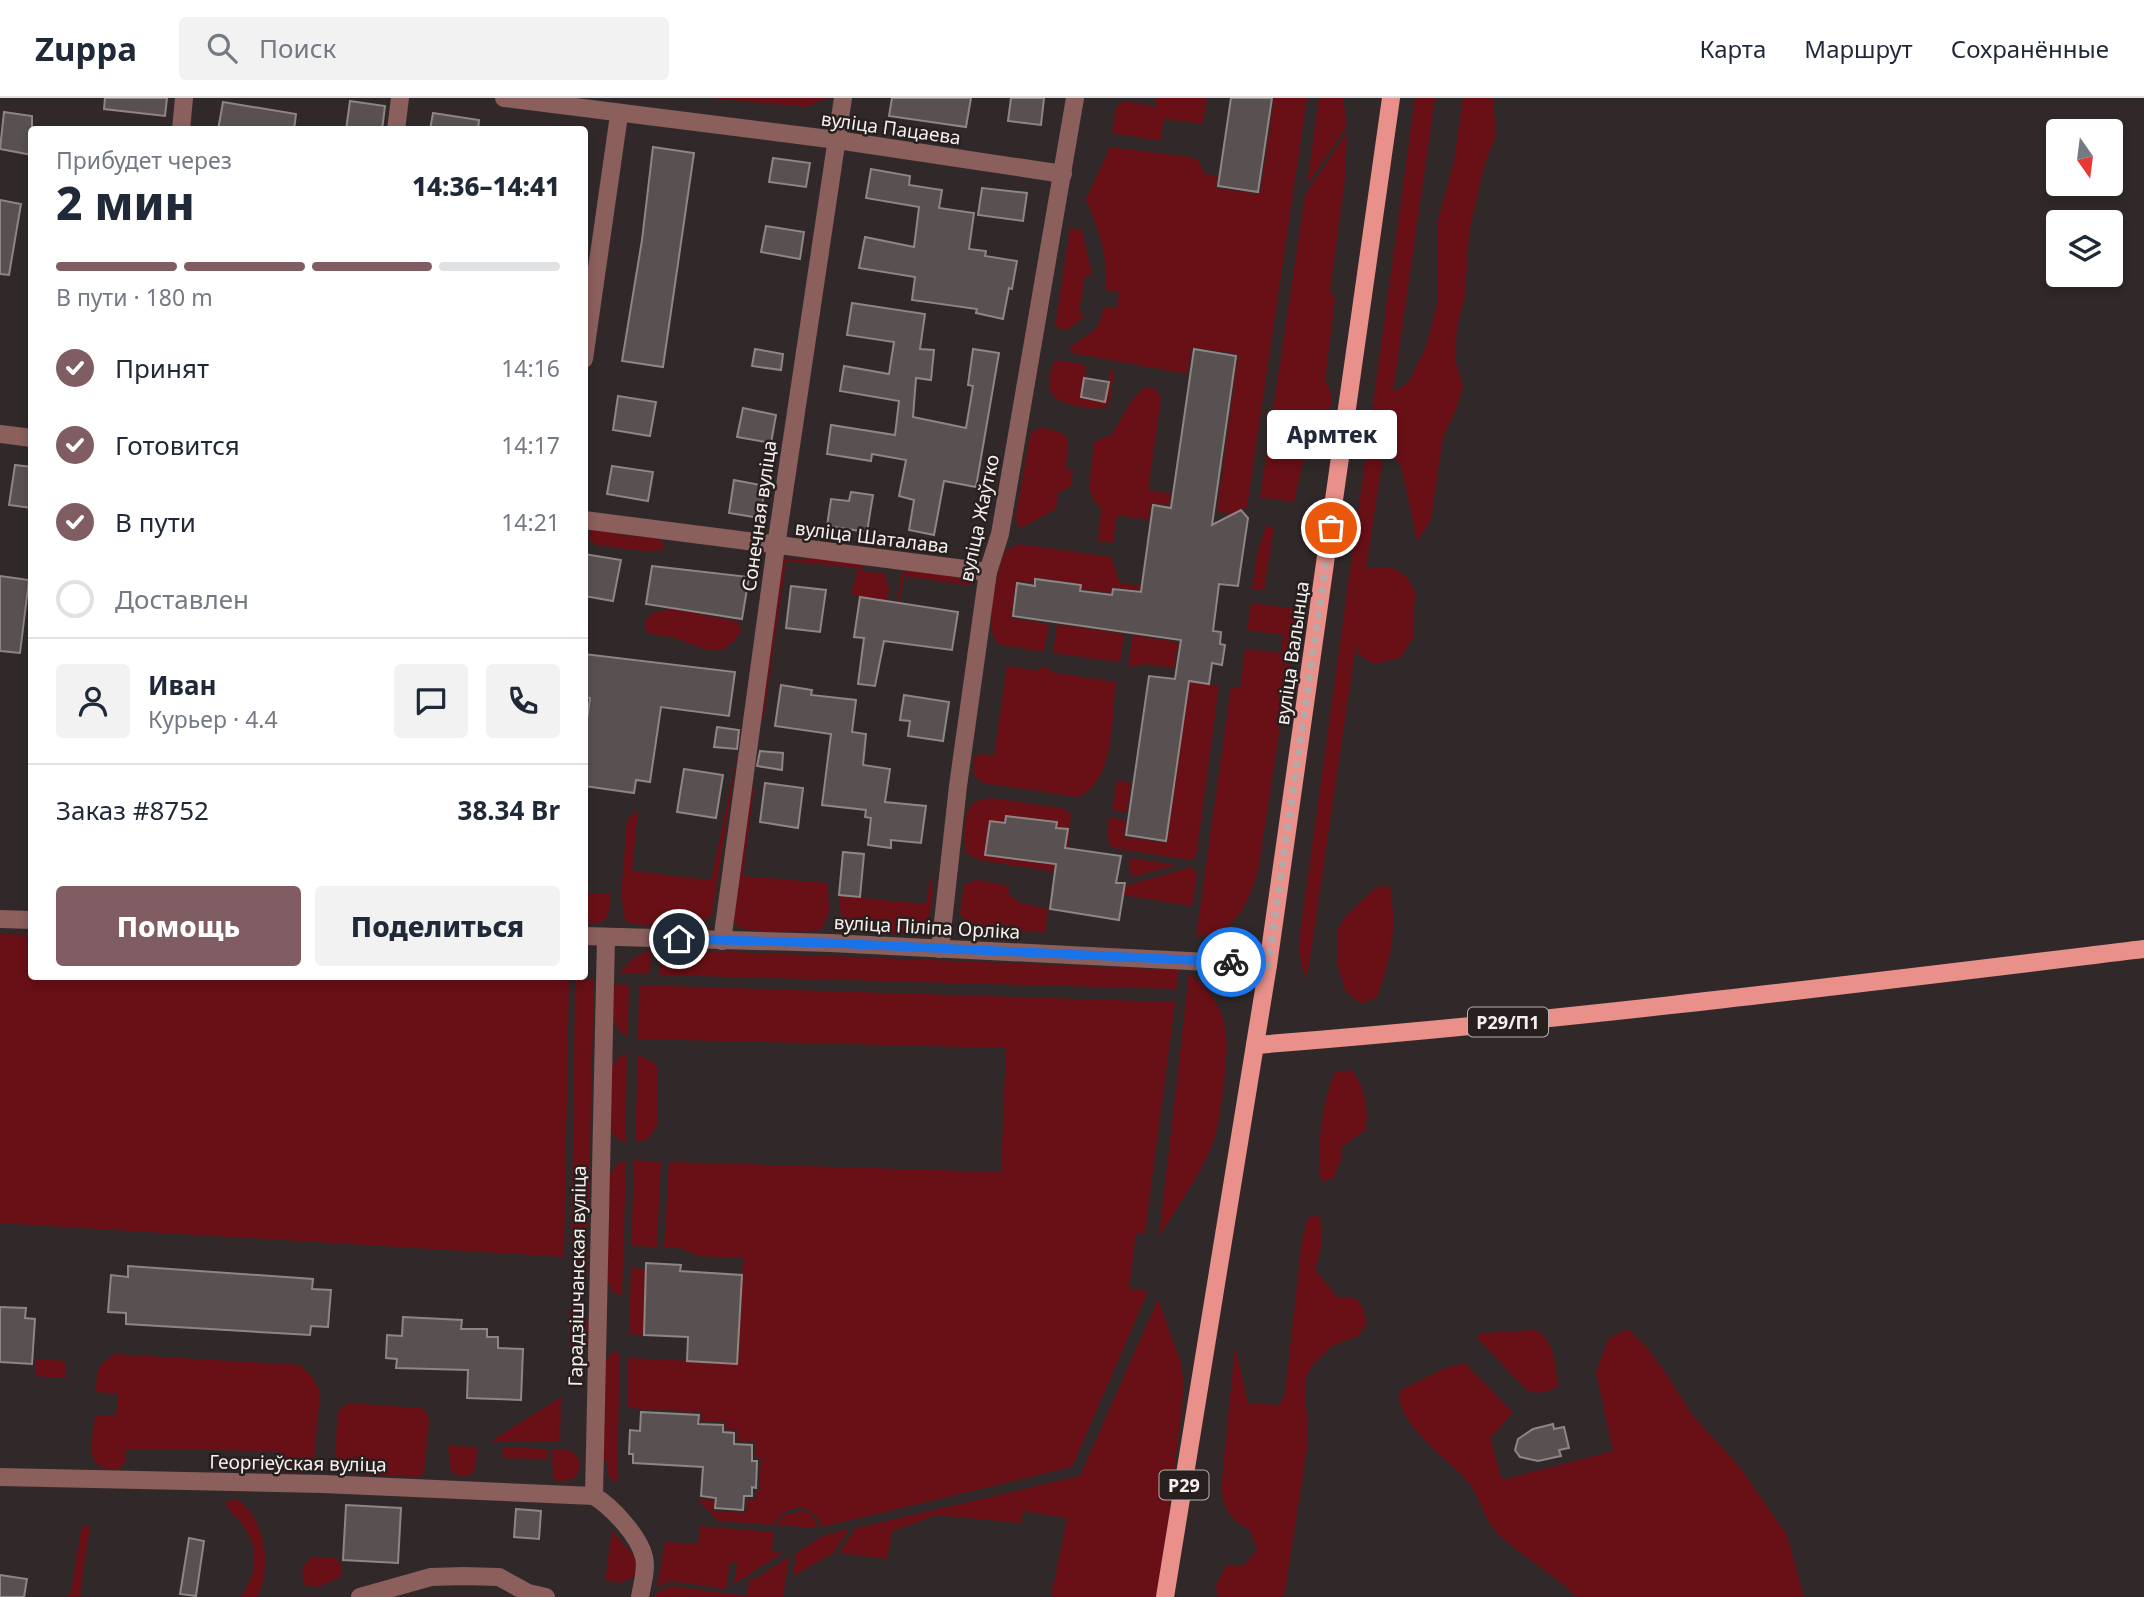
<!DOCTYPE html>
<html lang="ru">
<meta charset="utf-8">
<style>
body{margin:0;font-family:"Noto Sans",sans-serif;background:#f2f2f3;color:#1f2937;height:100vh;display:flex;flex-direction:column;font-size:26px;white-space:nowrap}
*{box-sizing:border-box;margin:0}
p{font-size:23px;color:#747a83}
.icon{flex:none;width:38px;height:38px;fill:none;stroke:currentColor;stroke-width:2;stroke-linecap:round;stroke-linejoin:round}
.map{position:relative;flex:1;overflow:hidden}
.details{position:absolute;left:28px;top:28px;width:560px;height:854px;display:flex;flex-direction:column;background:#fff;border-radius:7px;box-shadow:0 4px 10px #0003}
.details>*{flex:none}
.needle{width:46px;rotate:166deg}
.controls{position:absolute;left:2046px;top:21px;display:grid;gap:14px}
.controls a{display:grid;place-items:center;width:77px;height:77px;border-radius:7px;background:#fff;box-shadow:0 4px 10px #0003;font-size:35px}
.pin{position:absolute;display:grid;place-items:center;width:60px;height:60px;color:#fff;margin:-30px;border:4px solid #fff;border-radius:50%;box-shadow:0 2px 7px #0007}
.courier{position:absolute;display:grid;place-items:center;width:70px;height:70px;margin:-35px;border:5px solid #1a73e8;border-radius:50%;background:#fff;color:#222;box-shadow:0 2px 9px #0007}
.bubble{position:absolute;height:49px;border-radius:7px;background:#fff;box-shadow:0 4px 10px #0003;font-size:23px;font-weight:800;line-height:49px;text-align:center}
.head em{font-style:normal;font-weight:800}
.head div{display:flex;flex-direction:column-reverse}
.head{display:flex;align-items:center;justify-content:space-between;height:119px;padding:0 28px}
h1{font-size:46px;font-weight:800;line-height:52px}
.bar{display:grid;grid-template-columns:repeat(4,1fr);gap:10px 7px;align-content:center;height:84px;padding:0 28px}
.bar i{height:9px;border-radius:5px;background:#e0e1e3}
.bar .current{background:#7f5d62}
.bar p{grid-column:span 4}
.line{display:flex;align-items:center;gap:18px;padding:0 28px;border-top:2px solid #e0e1e3}
.line div{flex:1}
.round{display:grid;place-items:center;flex:none;width:74px;height:74px;border-radius:7px;background:#f2f2f3}
ol{padding:0 28px;list-style:none}
li{display:flex;align-items:center;gap:21px;height:77px}
li p{margin-inline-start:auto}
li .icon{padding:7px;border-radius:50%;background:#7f5d62;color:#fff;stroke-width:4}
li:last-child{color:#747a83}
li i{width:38px;height:38px;border:4px solid #e0e1e3;border-radius:50%}
.action{display:flex;gap:14px;margin-top:auto;padding:14px 28px}
.action a{flex:1;height:80px;border-radius:7px;background:#7f5d62;color:#fff;font-size:28px;font-weight:800;line-height:80px;text-align:center}
.action a+a{background:#f2f2f3;color:#1f2937}
header{display:flex;align-items:center;gap:42px;box-sizing:border-box;height:98px;padding:0 35px;background:#fff;border-bottom:2px solid #e0e1e3}
header strong{font-size:33px}
nav{display:flex;gap:38px;margin-inline-start:auto;font-size:24px}
.search{width:490px;height:63px;background:#f2f2f3;display:flex;align-items:center;gap:18px;box-sizing:border-box;padding:0 24px;border-radius:7px;color:#747a83;font-size:26px}
.map>svg:first-child{display:block}
</style>
<header>
<strong>Zuppa</strong>
<div class="search"><svg class="icon" aria-label="search" viewBox="0 0 24 24"><circle cx="10" cy="10" r="6"/><path d="M15 15l6 6"/></svg>Поиск</div>
<nav><a>Карта</a><a>Маршрут</a><a>Сохранённые</a></nav>
</header>
<div class="map">
<svg width="2144" height="1499" viewBox="0 0 2144 1499">
<rect width="100%" height="100%" fill="#312929"/>
<g fill="#691016">
<polygon points="711,0 828,0 806,9"/>
<polygon points="1155,0 1207,0 1203,26 1164,21 1160,43 1112,35 1116,9 1125,3 1157,9"/>
<path d="M1274 0H1307L1247 409 1233 416 1217 414 1238 256 1192 249 1187 276 1072 255 1069 250 1097 230 1104 209 1116 211 1119 194 1106 192C1108 158 1099 133 1086 101L1110 49 1190 59 1198 62 1205 76 1217 78 1216 90 1260 96Z"/>
<polygon points="1319,0 1343,0 1347,28 1307,87"/>
<polygon points="1415,0 1435,0 1393,294 1408,285 1426,249 1437,206 1438,122 1454,63 1463,0 1493,0 1496,37 1484,68 1469,135 1465,198 1457,230 1455,260 1463,288 1456,312 1443,339 1431,422 1417,443 1401,367 1384,350 1366,472 1369,469 1392,470 1407,479 1415,494 1413,540 1400,560 1374,566 1358,556 1356,546 1307,881 1301,866 1299,843"/>
<polygon points="1347,34 1345,81 1330,192 1335,201 1325,283 1330,291 1332,304 1326,319 1319,326 1317,347 1302,367 1294,404 1260,399 1305,97"/>
<polygon points="1070,130 1082,132 1092,177 1085,177 1079,216 1086,217 1067,232 1055,229"/>
<path d="M1058 262 1086 267 1085 280 1108 284 1111 271 1114 272 1110 303 1106 309C1096 312 1087 310 1078 308 1049 303 1044 292 1053 265Z"/>
<polygon points="1145,289 1156,291 1161,301 1148,392 1171,396 1169,407 1151,405 1149,422 1117,417 1113,445 1098,443 1101,411 1092,399 1089,389 1094,344 1112,336 1132,302"/>
<path d="M1042 330C1074 335 1070 342 1065 370L1073 373 1071 388 1058 395 1056 411 1021 430 1015 422 1030 338 1034 332Z"/>
<polygon points="1266,428 1274,429 1264,492 1252,491 1257,455"/>
<path d="M594 429 625 438 651 439 662 443 664 451C643 457 620 447 597 448L588 440Z"/>
<path d="M1019 446 1111 459 1120 485 1175 493 1161 495 1112 489 1111 495 1082 491V486L1034 479 1033 485 1016 483 1011 520 1049 526 1044 554 998 546C982 529 998 474 1005 453Z"/>
<polygon points="813,459 863,464 862,473 885,476 889,492 887,503 851,497 858,470 786,463 763,622 760,619 782,463 787,460 802,462"/>
<polygon points="906,472 966,480 972,488 904,478 899,505 897,504 901,477"/>
<path d="M1251 505 1298 511 1258 773C1250 801 1233 842 1196 838L1231 589 1240 590 1245 551 1281 555 1283 537 1247 532Z"/>
<path d="M674 511 739 524 741 533C723 565 704 550 678 541 667 537 656 539 645 533V522L654 514Z"/>
<polygon points="1057,526 1124,536 1120,564 1053,555"/>
<polygon points="1133,537 1178,544 1174,570 1145,566 1128,569"/>
<path d="M1007 568 1038 573 1039 570H1048L1051 574 1116 584C1111 620 1116 682 1078 699L983 685 974 677 973 660 980 656 994 658Z"/>
<polygon points="1189,583 1219,588 1196,759 1190,762 1112,750 1107,741 1109,719 1126,722 1124,739 1167,745"/>
<path d="M738 653 712 815C701 835 644 830 625 823L621 797 627 722 638 711 632 773 711 782Z"/>
<polygon points="1117,683 1131,685 1127,714 1112,712"/>
<path d="M754 688 743 778 828 785 829 813 822 831C811 835 747 835 738 828 735 826 734 822 733 818L748 692Z"/>
<path d="M992 700 1066 711 1071 717 1068 750 1056 766 1055 774 979 762 967 756C963 745 963 719 970 709 975 701 984 701 992 700Z"/>
<polygon points="1129,760 1177,767 1131,779"/>
<polygon points="1191,769 1197,775 1192,808 1123,797 1125,788"/>
<path d="M931 777C935 792 932 822 920 832L902 836 852 833 841 819 839 798 926 806Z"/>
<polygon points="976,782 1009,788 1008,794 1018,804 1048,811 1045,835 975,828 965,824 960,815 964,787"/>
<path d="M1390 788C1397 835 1392 855 1377 899L1361 906 1346 894 1338 869 1337 834 1344 820 1376 789Z"/>
<polygon points="585,796 611,796 608,818 600,825 585,826"/>
<polygon points="0,836 31,837 32,878 569,879 564,1159 0,1125"/>
<polygon points="651,851 650,876 619,875 634,860"/>
<polygon points="661,851 731,854 1179,872 1176,891 660,877"/>
<path d="M1189 875C1233 910 1229 942 1223 992 1220 1010 1219 1028 1213 1045 1200 1078 1177 1108 1159 1139Z"/>
<polygon points="575,882 594,882 587,1172 584,1184 571,1190"/>
<path d="M615 886 629 887 628 939C608 930 612 904 615 886Z"/>
<path d="M639 887 1175 904 1145 1135H1136L1129 1191 1148 1193 1072 1369 822 1429C814 1404 785 1404 774 1427L718 1423 697 1401 713 1402V1413L746 1415 747 1401 755 1402V1394L759 1393 761 1360H755L756 1344 737 1343V1332L726 1331V1324L701 1323V1314L627 1310 628 1260 737 1265 743 1160 698 1158 680 1150 664 1149 669 1064 1001 1074 1006 950 638 941Z"/>
<path d="M627 956 625 1045 614 1038C608 1025 607 978 614 965 617 960 622 958 627 956Z"/>
<polygon points="638,957 655,965 658,972 657,1028 648,1041 635,1045"/>
<path d="M1352 972C1366 993 1368 1007 1366 1032L1341 1049V1062L1334 1080 1322 1084C1314 1058 1323 999 1335 974Z"/>
<polygon points="626,1062 622,1199 613,1194 607,1182 610,1077 616,1067"/>
<polygon points="634,1062 661,1064 657,1149 631,1148"/>
<path d="M1319 1118C1324 1137 1322 1153 1315 1171L1337 1199H1354L1362 1208 1367 1225 1358 1238 1332 1248 1312 1267 1305 1283 1308 1344 1284 1499H1218L1215 1489 1226 1468H1243L1257 1452 1250 1432C1231 1422 1225 1414 1221 1392L1235 1248 1248 1305 1279 1307 1285 1296 1302 1142 1308 1119Z"/>
<polygon points="631,1170 646,1171 644,1237 629,1236"/>
<polygon points="1158,1201 1181,1265 1184,1290 1159,1499 1051,1499 1067,1420 1023,1413 1021,1425 936,1417 892,1433 887,1461 839,1455 856,1430 1080,1378"/>
<path d="M570 1210 582 1214C595 1230 589 1251 569 1256Z"/>
<path d="M1627 1231 1644 1246 1663 1271 1693 1318 1739 1368 1787 1437 1804 1499H1577C1553 1476 1525 1460 1501 1439 1482 1421 1483 1403 1468 1384 1451 1363 1391 1323 1401 1292L1445 1270 1465 1265 1513 1315 1490 1340 1502 1382 1613 1353 1596 1274 1609 1240Z"/>
<path d="M1535 1232C1554 1239 1556 1270 1558 1288 1551 1294 1535 1297 1527 1292L1477 1240 1481 1235Z"/>
<polygon points="613,1254 620,1255 617,1383 612,1382 607,1376 607,1363 602,1363 604,1263"/>
<path d="M115 1256 300 1267 313 1280 320 1294 314 1362C307 1377 299 1375 284 1374L279 1368 280 1353 126 1351 125 1365 117 1372C81 1371 93 1344 95 1317L116 1318 118 1296 96 1294C97 1274 96 1266 115 1256Z"/>
<polygon points="36,1261 66,1263 65,1280 35,1278"/>
<polygon points="561,1299 560,1344 491,1343"/>
<polygon points="348,1305 421,1310 426,1313 429,1322 424,1376 417,1379 342,1375 336,1372 334,1364 338,1313"/>
<polygon points="448,1348 477,1349 476,1367 472,1376 463,1379 451,1374"/>
<polygon points="503,1349 547,1351 547,1361 502,1360"/>
<path d="M552 1351C568 1351 580 1352 580 1372L573 1381 559 1384 553 1381Z"/>
<path d="M236 1401C265 1417 273 1471 257 1499H241C257 1475 260 1450 242 1426 236 1418 229 1414 225 1404Z"/>
<polygon points="802,1413 811,1416 819,1430 777,1427 783,1418"/>
<polygon points="82,1427 90,1429 80,1495 82,1499 67,1499 71,1493"/>
<polygon points="700,1428 773,1434 772,1454 783,1455 734,1486 737,1465 730,1464 726,1491 671,1483 657,1489 665,1444 698,1446"/>
<polygon points="849,1431 833,1455 793,1478 796,1455 822,1438"/>
<polygon points="612,1433 636,1460 636,1478 620,1485 605,1482"/>
<polygon points="789,1459 783,1499 656,1499 657,1494 671,1488 747,1498 750,1480 755,1481"/>
<polygon points="310,1460 335,1460 342,1467 342,1478 319,1489 304,1487 302,1471"/>
</g>
<g fill="#595151" stroke="#8e8585" stroke-width="2">
<polygon points="105,0 167,0 165,18 104,11"/>
<polygon points="892,0 971,0 966,29 889,18"/>
<polygon points="1011,0 1044,0 1041,27 1008,23"/>
<polygon points="1231,0 1272,0 1258,94 1218,88"/>
<polygon points="350,3 385,8 382,32 346,32"/>
<polygon points="223,4 296,16 294,32 218,32"/>
<polygon points="4,14 32,18 32,57 0,51"/>
<polygon points="433,15 479,22 478,32 430,32"/>
<polygon points="653,49 694,55 663,269 622,263 642,142"/>
<polygon points="773,60 810,65 806,89 769,84"/>
<polygon points="871,71 910,78 909,87 942,92 939,110 974,115 969,151 986,153 985,158 1017,163 1012,191 1009,190 1003,221 976,215 977,211 912,202 915,179 859,170 865,139 914,149 919,109 866,100"/>
<polygon points="982,90 1027,95 1023,123 978,117"/>
<polygon points="0,102 21,106 9,177 0,176"/>
<polygon points="766,128 804,134 800,161 761,154"/>
<polygon points="852,205 925,216 920,251 934,252 931,282 916,280 913,319 966,330 973,288 968,287 973,251 999,255 976,389 944,383 934,437 909,432 914,402 899,398 906,362 872,356 871,363 827,356 831,327 895,337 899,303 840,293 844,268 889,276 894,244 847,237"/>
<polygon points="755,251 783,256 781,272 752,268"/>
<polygon points="1194,251 1236,258 1212,427 1241,412 1248,420 1238,488 1219,486 1213,533 1221,534 1220,546 1225,547 1222,567 1212,565 1209,586 1189,583 1166,743 1126,737 1149,578 1175,581 1181,542 1013,518 1017,485 1035,488 1035,481 1081,487 1080,493 1112,497 1113,491 1141,494 1153,407 1171,410"/>
<polygon points="1084,280 1109,284 1105,304 1081,299"/>
<polygon points="618,298 656,304 650,338 613,332"/>
<polygon points="743,310 776,317 771,345 737,339"/>
<polygon points="15,367 32,369 32,410 9,407"/>
<polygon points="612,368 653,374 648,403 607,396"/>
<polygon points="734,382 765,388 760,420 729,415"/>
<polygon points="851,394 873,397 867,434 827,428 831,401 849,403"/>
<polygon points="584,456 621,462 613,503 584,498"/>
<polygon points="652,468 749,479 742,521 646,506"/>
<polygon points="0,478 29,482 20,555 0,553"/>
<polygon points="791,488 826,492 820,534 786,530"/>
<polygon points="860,499 958,514 952,552 884,543 875,588 858,586 864,540 854,539"/>
<polygon points="584,556 735,574 729,618 661,609 650,684 636,682 634,695 584,688 584,642 590,600 584,599"/>
<polygon points="781,587 812,592 811,597 856,602 852,634 866,636 863,667 890,671 885,704 926,708 921,745 891,742 891,750 868,747 871,720 865,719 866,712 822,707 831,636 775,628"/>
<polygon points="904,597 949,604 943,643 908,638 910,623 900,622"/>
<polygon points="717,629 739,632 737,651 714,649"/>
<polygon points="760,653 783,655 782,672 757,668"/>
<polygon points="684,671 723,677 716,720 677,714"/>
<polygon points="765,685 803,690 798,730 760,724"/>
<polygon points="1006,718 1057,724 1056,730 1068,731 1065,750 1121,758 1116,785 1125,785 1119,822 1050,811 1056,766 985,757 990,723 1005,725"/>
<polygon points="843,754 864,756 860,799 839,797"/>
<polygon points="646,1165 681,1167 680,1173 742,1177 737,1266 687,1263 688,1239 644,1237"/>
<polygon points="128,1168 313,1181 312,1191 331,1192 328,1229 311,1228 310,1237 126,1226 126,1215 108,1214 111,1177 128,1179"/>
<polygon points="0,1209 26,1210 25,1220 35,1221 32,1266 0,1264"/>
<polygon points="403,1219 462,1222 461,1231 487,1231 487,1239 498,1239 498,1250 523,1251 521,1302 467,1300 468,1272 396,1270 397,1261 386,1260 387,1237 402,1238"/>
<polygon points="641,1314 699,1317 698,1326 723,1327 723,1334 734,1335 734,1346 752,1347 752,1363 757,1363 756,1390 752,1389 752,1398 744,1398 743,1412 715,1410 716,1400 701,1398 703,1369 633,1365 633,1356 629,1356 630,1332 640,1333"/>
<polygon points="1553,1326 1554,1331 1564,1329 1569,1350 1559,1352 1561,1358 1538,1363 1520,1359 1515,1352 1518,1341 1533,1331"/>
<polygon points="346,1407 401,1410 398,1465 343,1462"/>
<polygon points="516,1411 541,1413 539,1441 514,1439"/>
<polygon points="189,1440 204,1443 196,1498 180,1496"/>
<polygon points="0,1477 27,1481 24,1499 0,1499"/>
</g>
<g fill="none" stroke-linecap="round" stroke-linejoin="round">
<g stroke="#8a5f5c" stroke-width="18">
<polyline points="504,0 837,42 1063,76"/>
<polyline points="181,32 184,0"/>
<polyline points="396,32 400,0"/>
<polyline points="584,261 619,17"/>
<polyline points="0,336 32,340"/>
<polyline points="584,422 988,474"/>
<polyline points="0,821 32,822"/>
<polyline points="584,838 830,845 1268,867"/>
<path d="M606 839 594 1398C612 1409 639 1438 644 1459 647 1472 642 1486 640 1499"/>
<polyline points="722,843 776,448 843,0"/>
<polyline points="940,851 958,688 988,474 1000,436 1075,0"/>
<polyline points="0,1379 323,1386 594,1398"/>
<polyline points="360,1499 431,1479 463,1478 499,1479 528,1495 546,1499"/>
</g>
<g stroke="#e9908b" stroke-width="18">
<path d="M1255 947C1552 924 1848 887 2144 851"/>
<polyline points="1165,1499 1268,867 1391,0"/>
</g>
</g>
<g fill="none" stroke-linecap="round" stroke-linejoin="round">
<polyline stroke="#b0aaaa" stroke-width="7" stroke-dasharray="0 12.6" points="1231,864 1268,867 1331,430"/>
<polyline stroke="#1a73e8" stroke-width="9" points="679,841 830,845 1231,864"/>
</g>
<g text-anchor="middle" dominant-baseline="central" stroke-width="5" stroke-linejoin="round" paint-order="stroke">
<g fill="#27201f" stroke="#b7b2b1" stroke-width="2">
<rect x="1468" y="909.5" width="80" height="29" rx="5"/>
<rect x="1159.5" y="1372.5" width="49" height="29" rx="5"/>
</g>
<g font-size="18" font-weight="bold" fill="#f5f0ef">
<text x="1508" y="924">Р29/П1</text>
<text x="1184" y="1387">Р29</text>
</g>
<g font-size="19" fill="#f5f0ef" stroke="#27201f">
<text transform="translate(891 30) rotate(8)">вуліца Пацаева</text>
<text transform="translate(759 418) rotate(-82)">Сонечная вуліца</text>
<text transform="translate(979 420) rotate(-78)">вуліца Жаўтко</text>
<text transform="translate(872 439) rotate(7)">вуліца Шаталава</text>
<text transform="translate(1292 555) rotate(-82)">вуліца Валынца</text>
<text transform="translate(927 829) rotate(3)">вуліца Піліпа Орліка</text>
<text transform="translate(577 1178) rotate(-89)">Гарадзішчанская вуліца</text>
<text transform="translate(298 1365) rotate(1)">Георгіеўская вуліца</text>
</g>
</g>
</svg>
<div class="controls">
<a><svg class="needle" viewBox="-14 -14 28 28"><path d="M0-13l5 13h-10z" fill="#e53935"/><path d="M0 13l5-13h-10z" fill="#747a83"/></svg></a>
<a><svg class="icon" aria-label="layers" viewBox="0 0 24 24"><path d="M12 4l9 5-9 5-9-5zM3 14l9 5 9-5"/></svg></a>
</div>
<div class="pin" style="left:1331px;top:430px;background:#ea580c"><svg class="icon" aria-label="bag" viewBox="0 0 24 24"><path d="M5 8h14l-1 12H6zM9 8a3 3 0 0 1 6 0"/></svg></div>
<div class="pin" style="left:679px;top:841px;background:#1f2937"><svg class="icon" aria-label="home" viewBox="0 0 24 24"><path d="M3 11l9-7 9 7M6 9v11h12V9"/></svg></div>
<div class="courier" style="left:1231px;top:864px"><svg class="icon" aria-label="bike" viewBox="0 0 24 24"><circle cx="6" cy="16" r="4"/><circle cx="18" cy="16" r="4"/><path d="M6 16l4-8h5l3 8M10 8l3 8H6M13 5h3"/></svg></div>
<div class="bubble" style="left:1267px;top:312px;width:130px">Армтек</div>
<section class="details">
<div class="head"><div><h1>2 мин</h1><p>Прибудет через</p></div><em>14:36–14:41</em></div>
<div class="bar"><i class="current"></i><i class="current"></i><i class="current"></i><i></i><p>В пути · 180 m</p></div>
<ol>
<li><svg class="icon" aria-label="check" viewBox="0 0 24 24"><path d="M5 12l5 5 9-10"/></svg>Принят<p>14:16</p></li>
<li><svg class="icon" aria-label="check" viewBox="0 0 24 24"><path d="M5 12l5 5 9-10"/></svg>Готовится<p>14:17</p></li>
<li><svg class="icon" aria-label="check" viewBox="0 0 24 24"><path d="M5 12l5 5 9-10"/></svg>В пути<p>14:21</p></li>
<li><i></i>Доставлен</li>
</ol>
<div class="line" style="height:126px"><a class="round"><svg class="icon" aria-label="person" viewBox="0 0 24 24"><circle cx="12" cy="8" r="4"/><path d="M4 21q1-7 8-7t8 7"/></svg></a><div><b>Иван</b><p>Курьер · 4.4</p></div><a class="round"><svg class="icon" aria-label="chat" viewBox="0 0 24 24"><path d="M4 5h16v11H9l-5 4z"/></svg></a><a class="round"><svg class="icon" aria-label="phone" viewBox="0 0 24 24"><path d="M5 4h4l2 5-3 2q2 4 5 5l2-3 5 2v4C11 20 4 13 5 4z"/></svg></a></div>
<div class="line" style="height:91px"><div>Заказ #8752</div><b>38.34 Br</b></div>
<div class="action"><a>Помощь</a><a>Поделиться</a></div>
</section>
</div>
